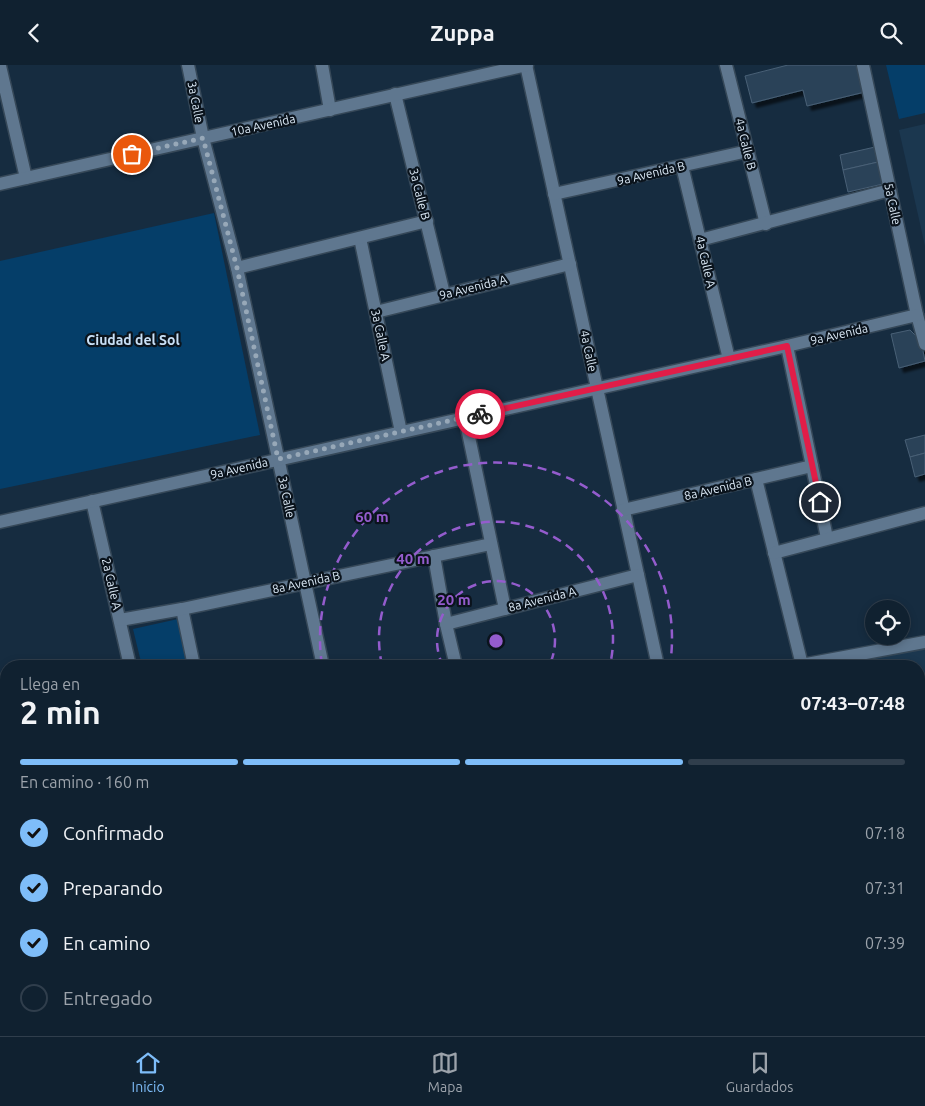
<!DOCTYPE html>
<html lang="es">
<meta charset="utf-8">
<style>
body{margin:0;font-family:Ubuntu,sans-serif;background:#192938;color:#f1f3f6;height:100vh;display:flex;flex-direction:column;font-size:19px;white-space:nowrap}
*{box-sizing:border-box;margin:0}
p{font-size:16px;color:#9ca3ab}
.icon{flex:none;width:28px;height:28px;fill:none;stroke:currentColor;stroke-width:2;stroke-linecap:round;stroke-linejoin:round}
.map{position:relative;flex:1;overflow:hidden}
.panel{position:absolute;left:0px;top:595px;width:925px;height:376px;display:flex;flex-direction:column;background:#102130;border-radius:20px 20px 0 0;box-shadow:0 2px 8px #0003,0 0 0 1px #303e4c}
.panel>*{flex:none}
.tools{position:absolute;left:865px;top:535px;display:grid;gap:10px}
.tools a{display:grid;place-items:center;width:45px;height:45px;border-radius:50%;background:#102130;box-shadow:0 2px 8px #0003,0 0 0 1px #303e4c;font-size:25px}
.pin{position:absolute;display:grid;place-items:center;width:42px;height:42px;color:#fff;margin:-21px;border:2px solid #fff;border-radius:50%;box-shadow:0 1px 5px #0007}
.courier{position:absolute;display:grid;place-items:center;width:50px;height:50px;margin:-25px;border:4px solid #e11d48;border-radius:50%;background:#fff;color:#222;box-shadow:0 1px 6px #0007}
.summary em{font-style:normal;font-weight:700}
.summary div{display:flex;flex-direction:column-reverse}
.summary{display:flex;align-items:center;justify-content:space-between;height:85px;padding:0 20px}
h1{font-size:32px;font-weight:700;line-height:38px}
.bar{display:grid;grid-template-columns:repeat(4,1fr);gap:8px 5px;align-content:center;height:60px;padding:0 20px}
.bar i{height:6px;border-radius:4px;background:#303e4c}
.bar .active{background:#7ebdf9}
.bar p{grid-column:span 4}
ol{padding:0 20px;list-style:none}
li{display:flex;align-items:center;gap:15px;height:55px}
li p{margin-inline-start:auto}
li .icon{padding:5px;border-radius:50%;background:#7ebdf9;color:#111;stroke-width:4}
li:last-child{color:#9ca3ab}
li i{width:28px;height:28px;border:2px solid #303e4c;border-radius:50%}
header{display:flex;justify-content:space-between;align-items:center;height:65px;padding:0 20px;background:#102130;font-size:22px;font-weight:700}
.tabs{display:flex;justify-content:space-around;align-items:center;height:70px;border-top:1px solid #303e4c;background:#102130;font-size:14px;color:#9ca3ab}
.tabs a{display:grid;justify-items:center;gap:2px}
.tabs .active{color:#7ebdf9}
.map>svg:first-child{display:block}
</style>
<header><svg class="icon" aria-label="back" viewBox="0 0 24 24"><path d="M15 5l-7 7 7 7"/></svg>Zuppa<svg class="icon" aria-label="search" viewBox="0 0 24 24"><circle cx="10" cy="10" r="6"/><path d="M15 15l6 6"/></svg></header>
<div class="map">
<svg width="925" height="971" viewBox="0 0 925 971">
<defs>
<filter id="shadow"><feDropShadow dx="4.5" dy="4.5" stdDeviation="1" flood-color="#0009"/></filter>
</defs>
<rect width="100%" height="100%" fill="#162c40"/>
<g fill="#1b374f">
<polygon points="925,59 925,181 899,65"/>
<polygon points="925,582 925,971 429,971 440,965 919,965 919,601 827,601"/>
</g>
<g fill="#053e69">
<polygon points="886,0 925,0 925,48 899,54"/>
<polygon points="214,148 260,370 0,424 0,196"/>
<polygon points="187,552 199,601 142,601 133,564"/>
</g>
<g fill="#2c4258" stroke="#486076" filter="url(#shadow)">
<polygon points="788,0 858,0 865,27 807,41 803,25 752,38 745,11"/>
<polygon points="875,82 878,97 843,105 840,90"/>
<polygon points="878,97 883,119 848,127 843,105"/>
<polygon points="910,265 921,276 925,296 899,303 891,269"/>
<polygon points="925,370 925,388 910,392 905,375"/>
<polygon points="925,388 925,409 915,412 910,392"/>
<polygon points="0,668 6,690 6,708 0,709"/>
<polygon points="6,820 6,836 0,837 0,822"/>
<polygon points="919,872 925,884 925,943 919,946"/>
<polygon points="119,965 139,965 140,971 102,971 102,969"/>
<polygon points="457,965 518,965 521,971 446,971"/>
<polygon points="523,965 588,965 591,971 526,971"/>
<polygon points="619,965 710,965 713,971 622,971"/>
<polygon points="733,965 774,965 774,970 733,971"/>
<polygon points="784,965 808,965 799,969 792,969"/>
<polygon points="832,965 914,965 917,971 820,971"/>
</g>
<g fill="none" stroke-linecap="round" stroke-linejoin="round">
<defs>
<g id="lane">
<polyline points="919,620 925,619"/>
<polyline points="919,722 925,719"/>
<polyline points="919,795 925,807"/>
</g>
<g id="street">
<polyline points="188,0 203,73 237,203 323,601"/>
<polyline points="322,0 330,45"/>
<polyline points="526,0 658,601"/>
<polyline points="726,0 766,159"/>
<polyline points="863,0 917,250 925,279"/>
<polyline points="0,1 26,113"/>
<polyline points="395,29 444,229"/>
<polyline points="682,101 729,294"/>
<polyline points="0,119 527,0"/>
<polyline points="554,129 748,86"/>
<polyline points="360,173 401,367"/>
<polyline points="700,175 890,125"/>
<polyline points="237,203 427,156"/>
<polyline points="376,247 570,199"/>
<polyline points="787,281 827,473"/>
<polyline points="465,353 505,544"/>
<polyline points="756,414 802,600"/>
<polyline points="92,436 130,601"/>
<polyline points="623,445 812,401"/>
<polyline points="0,457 787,281 917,250"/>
<polyline points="774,488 925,448"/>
<polyline points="434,491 446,559 456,601"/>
<polyline points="182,544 194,601"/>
<polyline points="120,555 182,544 491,479"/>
<polyline points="446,559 638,510"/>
<polyline points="796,601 925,577"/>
<polyline points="0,638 6,665"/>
<polyline points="0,785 6,783"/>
<polyline points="203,965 204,971"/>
<polyline points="277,965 278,971"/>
<polyline points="61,971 74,968"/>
<polyline points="344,971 356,965"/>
<polyline points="392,971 392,965"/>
<polyline points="408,971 419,965"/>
</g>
</defs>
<use href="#lane" stroke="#364858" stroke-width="10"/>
<use href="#street" stroke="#364858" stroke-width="15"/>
<use href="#lane" stroke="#5f778f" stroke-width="8"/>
<use href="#street" stroke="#5f778f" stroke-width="12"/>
</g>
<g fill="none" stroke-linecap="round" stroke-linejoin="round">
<polyline stroke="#97a8b8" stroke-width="5" stroke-dasharray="0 9" points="132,89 203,73 237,203 278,394 480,349"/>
<polyline stroke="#e11d48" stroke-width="6" points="480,349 787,281 820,437"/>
</g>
<g fill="none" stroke="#945ccd" stroke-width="2.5" stroke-dasharray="9 6">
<path d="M443 601A59 59 0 1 1 549 601"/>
<path d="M382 600A117 117 0 1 1 610 600"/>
<path d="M322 600A176 176 0 1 1 670 600"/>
</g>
<g text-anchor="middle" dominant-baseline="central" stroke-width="4.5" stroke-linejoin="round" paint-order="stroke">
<g font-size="12" fill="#ddebf8" stroke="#0a131c">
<text transform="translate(196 37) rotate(79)">3a Calle</text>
<text transform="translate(263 60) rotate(-12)">10a Avenida</text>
<text transform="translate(746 79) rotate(76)">4a Calle B</text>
<text transform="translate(651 108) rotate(-13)">9a Avenida B</text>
<text transform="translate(420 129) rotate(76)">3a Calle B</text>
<text transform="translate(893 139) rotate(78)">5a Calle</text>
<text transform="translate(706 197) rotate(77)">4a Calle A</text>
<text transform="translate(473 222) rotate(-14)">9a Avenida A</text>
<text transform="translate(839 269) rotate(-13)">9a Avenida</text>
<text transform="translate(381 270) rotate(78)">3a Calle A</text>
<text transform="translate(589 286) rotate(78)">4a Calle</text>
<text transform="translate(239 403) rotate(-13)">9a Avenida</text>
<text transform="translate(718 423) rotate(-13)">8a Avenida B</text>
<text transform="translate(287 432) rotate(78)">3a Calle</text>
<text transform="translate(306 517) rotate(-12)">8a Avenida B</text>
<text transform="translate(112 519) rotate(77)">2a Calle A</text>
<text transform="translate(542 534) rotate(-14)">8a Avenida A</text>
</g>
<g font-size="14" font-weight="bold" fill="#c9e0f7" stroke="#0a131c">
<text x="133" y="275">Ciudad del Sol</text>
</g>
</g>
<circle cx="496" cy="576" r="8" fill="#945ccd" stroke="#0a131c" stroke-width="2.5"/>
<g font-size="15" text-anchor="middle" font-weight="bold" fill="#945ccd" stroke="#0a131c" stroke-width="4.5" stroke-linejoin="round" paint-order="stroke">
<text x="372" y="457">60 m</text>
<text x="413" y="499">40 m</text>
<text x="454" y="540">20 m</text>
</g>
</svg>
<div class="tools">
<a><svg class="icon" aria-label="locate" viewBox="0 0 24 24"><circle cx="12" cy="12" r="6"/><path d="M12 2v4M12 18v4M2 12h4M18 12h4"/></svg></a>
</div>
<div class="pin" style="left:132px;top:89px;background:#ea580c"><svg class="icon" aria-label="bag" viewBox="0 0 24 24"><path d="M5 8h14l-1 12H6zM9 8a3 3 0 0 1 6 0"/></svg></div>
<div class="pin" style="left:820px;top:437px;background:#1f2937"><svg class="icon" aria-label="home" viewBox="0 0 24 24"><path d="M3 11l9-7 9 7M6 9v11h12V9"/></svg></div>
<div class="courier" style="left:480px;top:349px"><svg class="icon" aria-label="bike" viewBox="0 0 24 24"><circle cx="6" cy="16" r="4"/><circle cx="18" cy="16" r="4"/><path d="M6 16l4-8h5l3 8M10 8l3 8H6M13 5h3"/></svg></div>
<section class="panel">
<div class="summary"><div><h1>2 min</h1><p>Llega en</p></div><em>07:43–07:48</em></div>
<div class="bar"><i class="active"></i><i class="active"></i><i class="active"></i><i></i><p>En camino · 160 m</p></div>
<ol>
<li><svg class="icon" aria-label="check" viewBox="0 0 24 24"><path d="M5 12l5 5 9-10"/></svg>Confirmado<p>07:18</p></li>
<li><svg class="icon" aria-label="check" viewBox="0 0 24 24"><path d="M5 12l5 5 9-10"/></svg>Preparando<p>07:31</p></li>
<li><svg class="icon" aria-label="check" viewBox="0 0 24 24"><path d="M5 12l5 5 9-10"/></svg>En camino<p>07:39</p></li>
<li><i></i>Entregado</li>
</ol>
</section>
</div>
<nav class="tabs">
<a class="active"><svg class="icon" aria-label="home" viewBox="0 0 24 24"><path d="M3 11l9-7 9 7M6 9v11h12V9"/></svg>Inicio</a>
<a><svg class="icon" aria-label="map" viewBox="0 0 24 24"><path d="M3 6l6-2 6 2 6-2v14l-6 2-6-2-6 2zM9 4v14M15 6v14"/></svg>Mapa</a>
<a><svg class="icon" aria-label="saved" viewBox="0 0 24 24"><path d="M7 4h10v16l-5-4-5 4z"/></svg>Guardados</a>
</nav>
